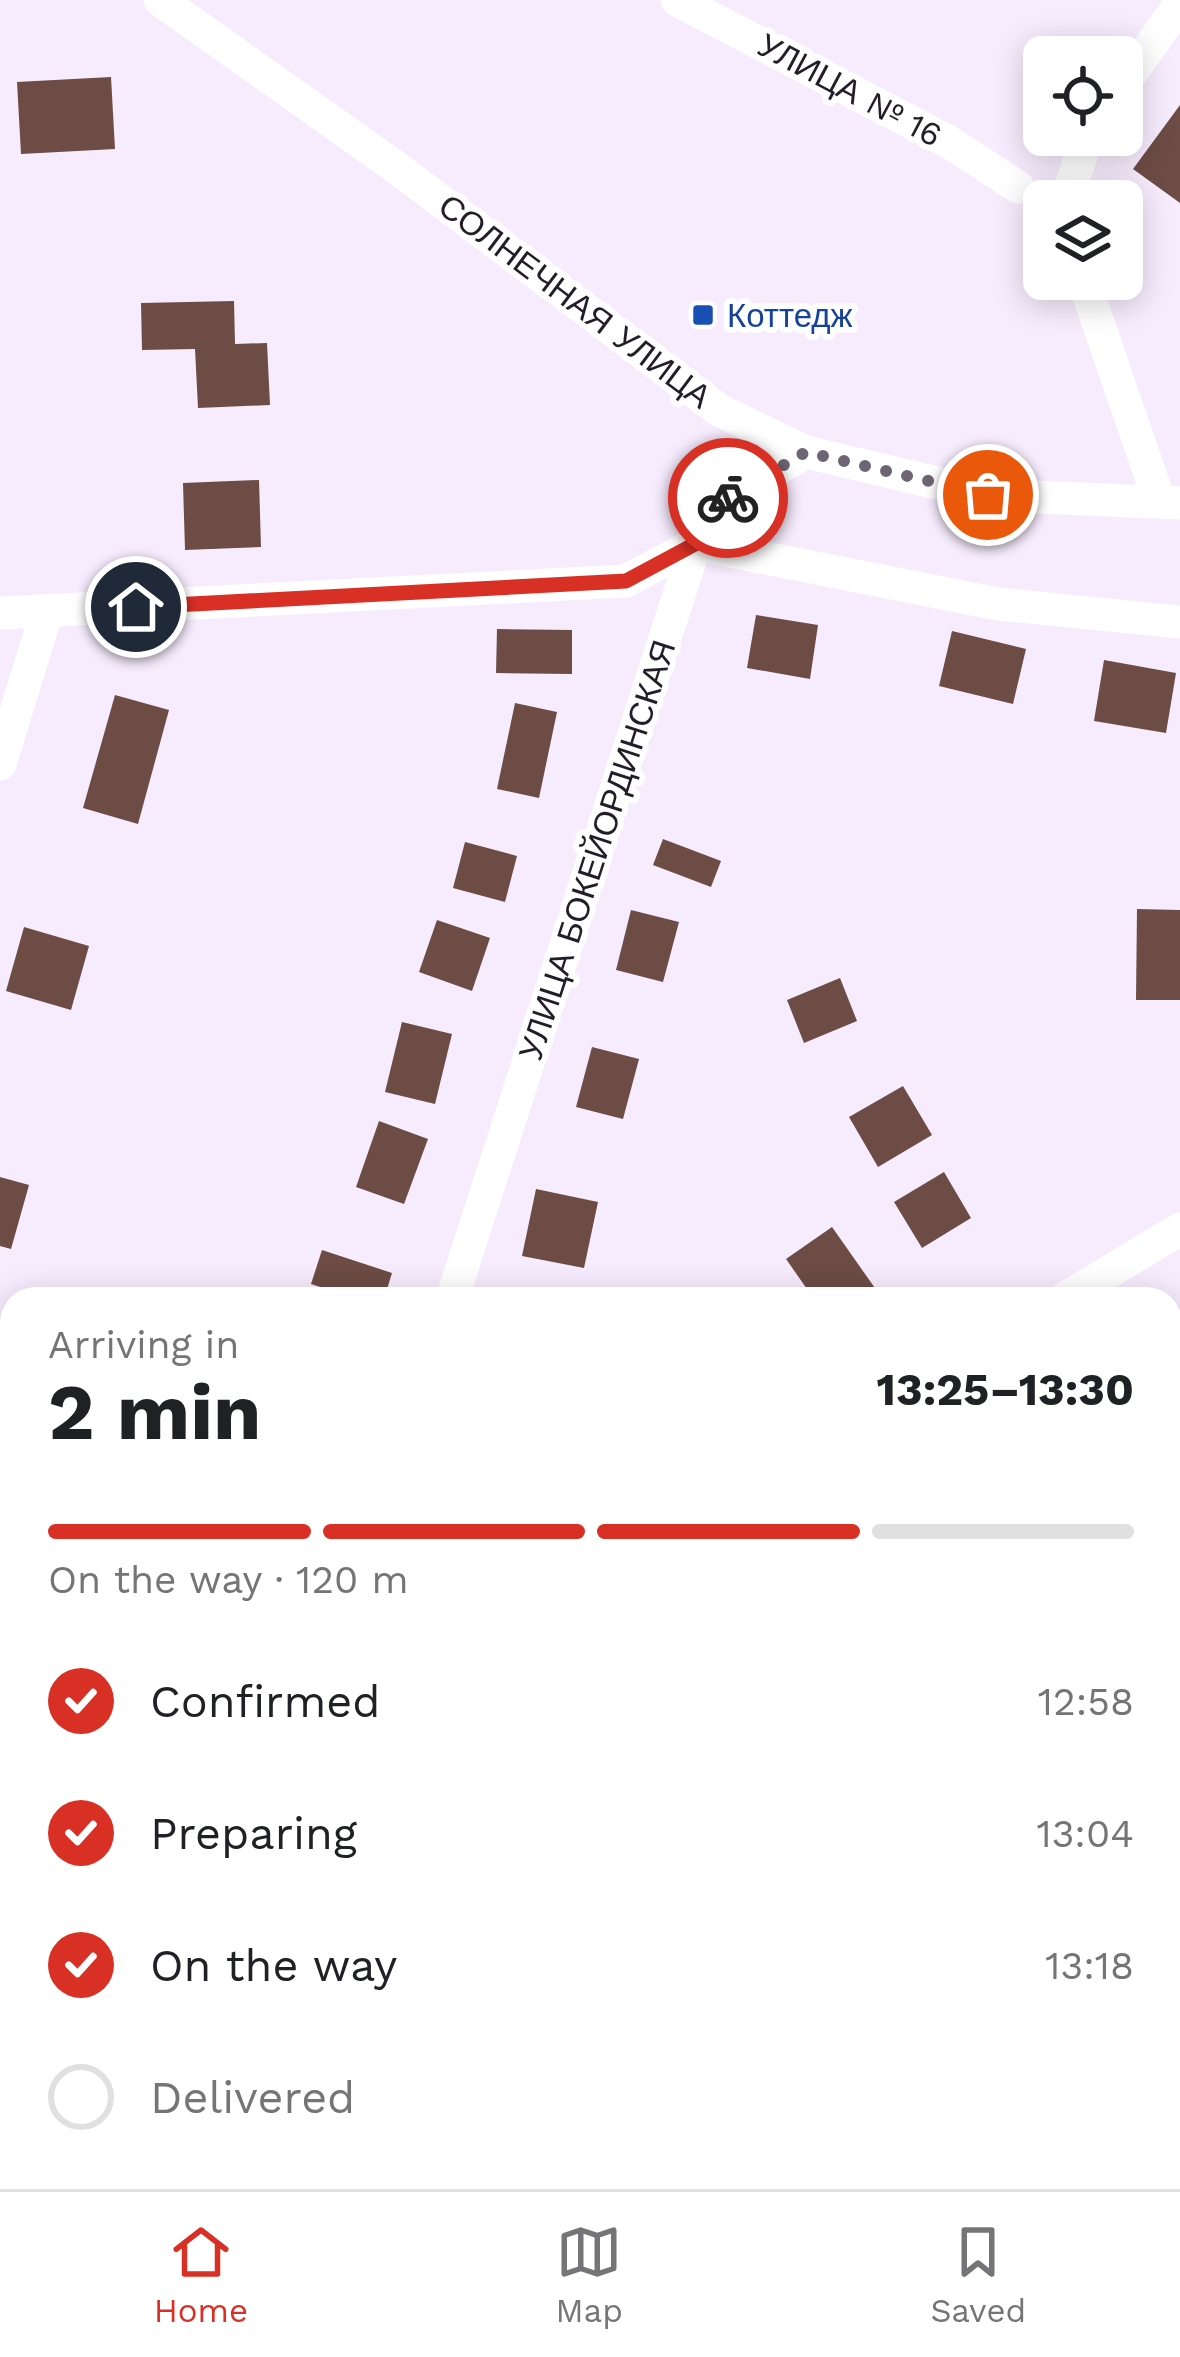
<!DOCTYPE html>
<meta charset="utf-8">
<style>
body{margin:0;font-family:"Work Sans",sans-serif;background:#f6f6f6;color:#202124;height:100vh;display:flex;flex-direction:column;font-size:45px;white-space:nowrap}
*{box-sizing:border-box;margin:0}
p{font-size:39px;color:#757577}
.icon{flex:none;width:66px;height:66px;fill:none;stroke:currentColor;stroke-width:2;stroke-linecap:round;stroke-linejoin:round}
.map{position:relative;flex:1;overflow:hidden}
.panel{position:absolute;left:0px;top:1287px;width:1182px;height:903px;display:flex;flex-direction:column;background:#fff;border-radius:36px 36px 0 0;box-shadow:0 6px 30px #0003}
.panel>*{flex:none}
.fabs{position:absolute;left:1023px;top:36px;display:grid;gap:24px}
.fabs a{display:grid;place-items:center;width:120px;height:120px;border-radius:18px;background:#fff;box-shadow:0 6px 30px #0003;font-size:60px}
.pin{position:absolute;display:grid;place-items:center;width:102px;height:102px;color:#fff;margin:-51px;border:6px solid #fff;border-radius:50%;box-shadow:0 3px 12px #0007}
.courier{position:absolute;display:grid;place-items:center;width:120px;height:120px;margin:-60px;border:9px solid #d93025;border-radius:50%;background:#fff;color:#222;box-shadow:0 3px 15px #0007}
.summary em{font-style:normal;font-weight:700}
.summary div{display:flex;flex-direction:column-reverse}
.summary{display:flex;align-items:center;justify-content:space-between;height:204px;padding:0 48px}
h1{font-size:78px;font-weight:700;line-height:90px}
.bar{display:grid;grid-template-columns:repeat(4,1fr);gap:18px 12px;align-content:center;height:144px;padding:0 48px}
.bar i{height:15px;border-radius:9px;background:#e0e0e0}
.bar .current{background:#d93025}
.bar p{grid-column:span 4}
ol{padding:0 48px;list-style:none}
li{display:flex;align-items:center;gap:36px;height:132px}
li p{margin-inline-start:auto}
li .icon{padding:12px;border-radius:50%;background:#d93025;color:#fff;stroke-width:4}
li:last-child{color:#757577}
li i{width:66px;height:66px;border:6px solid #e0e0e0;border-radius:50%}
.tabs{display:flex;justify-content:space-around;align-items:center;height:168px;border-top:3px solid #e0e0e0;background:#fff;font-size:33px;color:#757577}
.tabs a{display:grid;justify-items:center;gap:6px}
.tabs .current{color:#d93025}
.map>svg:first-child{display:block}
</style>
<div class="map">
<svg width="1180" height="2189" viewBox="0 0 1180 2189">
<rect width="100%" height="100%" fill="#f7ecfe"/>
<g fill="#45bbeb">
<polygon points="1180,1502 1180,1690 1170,1696 1170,1509"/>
<polygon points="186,2178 491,2178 477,2189 170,2189"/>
</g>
<g fill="#6c4c45">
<polygon points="111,77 115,149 21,154 17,82"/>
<polygon points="1180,105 1180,203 1133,169"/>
<polygon points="234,301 235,344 267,343 270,405 198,408 195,349 142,350 141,303"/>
<polygon points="259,480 261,547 185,550 183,483"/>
<polygon points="756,615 818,625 810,679 747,668"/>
<polygon points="497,629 572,630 572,674 496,673"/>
<polygon points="952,631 1026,649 1013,704 939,686"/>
<polygon points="1104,660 1176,673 1166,733 1094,721"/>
<polygon points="115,695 169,710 138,824 83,808"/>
<polygon points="515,703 557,712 539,798 497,789"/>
<polygon points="663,839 721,861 711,887 653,865"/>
<polygon points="465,842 517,856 505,902 453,888"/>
<polygon points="1137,909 1180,910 1180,1000 1136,1000"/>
<polygon points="631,910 679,922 663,982 616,970"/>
<polygon points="437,920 490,938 472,991 419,972"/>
<polygon points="24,927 89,946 71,1010 6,991"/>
<polygon points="840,978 857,1021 804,1043 787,1000"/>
<polygon points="402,1022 452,1034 435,1104 385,1092"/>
<polygon points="592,1047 639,1059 623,1119 576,1107"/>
<polygon points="903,1086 932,1135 878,1167 849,1117"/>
<polygon points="379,1121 428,1139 404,1204 356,1187"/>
<polygon points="944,1172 971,1218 922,1248 894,1202"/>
<polygon points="0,1177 29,1185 11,1249 0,1246"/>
<polygon points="536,1189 598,1202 584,1268 522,1256"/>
<polygon points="832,1227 877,1291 866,1299 814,1299 786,1259"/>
<polygon points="322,1250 392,1273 384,1299 357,1299 311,1284"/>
</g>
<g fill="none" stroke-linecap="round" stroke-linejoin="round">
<g stroke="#fff" stroke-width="33">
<polyline points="160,0 397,168 719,410 806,452 988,495 1180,503"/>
<polyline points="677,0 949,142 1018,187"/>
<polyline points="1122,86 1180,4"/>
<polyline points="1066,201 1088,135"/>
<polyline points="1083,279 1159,500"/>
<polyline points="0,613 626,581 695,544 998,604 1180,622"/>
<polyline points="0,764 47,611"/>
<polyline points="452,1299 706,511 806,452"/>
<polyline points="1064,1299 1180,1229"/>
<polyline points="0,1559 12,1564"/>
<polyline points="0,2043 12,2035"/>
</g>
</g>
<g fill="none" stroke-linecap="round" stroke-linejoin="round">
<polyline stroke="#6d6573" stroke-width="12" stroke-dasharray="0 21.6" points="728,498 806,452 988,495"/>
<polyline stroke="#d93025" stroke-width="15" points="136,607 626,581 695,544 706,511 728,498"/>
</g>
<rect fill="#1a4fb4" stroke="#fefefe" stroke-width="4.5" x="691" y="303" width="24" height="24" rx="6"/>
<g text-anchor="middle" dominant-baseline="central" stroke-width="12" stroke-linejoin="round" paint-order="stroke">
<g font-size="33" fill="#231d28" stroke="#fefefe">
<text transform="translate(850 90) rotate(28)">УЛИЦА № 16</text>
<text transform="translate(575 301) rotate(37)">СОЛНЕЧНАЯ УЛИЦА</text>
<text transform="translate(597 850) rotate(-72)">УЛИЦА БОКЕЙОРДИНСКАЯ</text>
</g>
<g font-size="33" fill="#164399" stroke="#fefefe" text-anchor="start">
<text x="727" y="315">Коттедж</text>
</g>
</g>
</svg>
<div class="fabs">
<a><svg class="icon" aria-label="locate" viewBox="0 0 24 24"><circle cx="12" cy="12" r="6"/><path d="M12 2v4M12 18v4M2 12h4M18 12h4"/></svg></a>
<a><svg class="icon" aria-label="layers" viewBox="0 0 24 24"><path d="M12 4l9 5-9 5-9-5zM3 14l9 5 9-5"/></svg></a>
</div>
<div class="pin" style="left:988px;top:495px;background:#ea580c"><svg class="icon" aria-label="bag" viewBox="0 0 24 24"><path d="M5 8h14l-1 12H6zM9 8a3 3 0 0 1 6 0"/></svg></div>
<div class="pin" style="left:136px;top:607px;background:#1f2937"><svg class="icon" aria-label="home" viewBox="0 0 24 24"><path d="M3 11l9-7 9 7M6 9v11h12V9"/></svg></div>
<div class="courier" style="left:728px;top:498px"><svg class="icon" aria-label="bike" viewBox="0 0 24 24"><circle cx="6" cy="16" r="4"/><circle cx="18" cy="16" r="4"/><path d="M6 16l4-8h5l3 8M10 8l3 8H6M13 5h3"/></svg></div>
<section class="panel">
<div class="summary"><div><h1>2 min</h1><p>Arriving in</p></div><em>13:25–13:30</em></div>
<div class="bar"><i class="current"></i><i class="current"></i><i class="current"></i><i></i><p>On the way · 120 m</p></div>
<ol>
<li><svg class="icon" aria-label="check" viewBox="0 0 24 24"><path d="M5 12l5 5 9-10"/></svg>Confirmed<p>12:58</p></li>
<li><svg class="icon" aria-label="check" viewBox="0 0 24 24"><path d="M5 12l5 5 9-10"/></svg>Preparing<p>13:04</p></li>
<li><svg class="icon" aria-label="check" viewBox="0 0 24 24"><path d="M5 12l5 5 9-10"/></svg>On the way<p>13:18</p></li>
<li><i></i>Delivered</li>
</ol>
</section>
</div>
<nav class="tabs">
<a class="current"><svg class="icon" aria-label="home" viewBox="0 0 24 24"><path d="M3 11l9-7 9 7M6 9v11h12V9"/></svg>Home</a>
<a><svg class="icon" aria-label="map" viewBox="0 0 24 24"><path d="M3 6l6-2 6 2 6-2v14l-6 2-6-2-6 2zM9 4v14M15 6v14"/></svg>Map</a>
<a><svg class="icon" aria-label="saved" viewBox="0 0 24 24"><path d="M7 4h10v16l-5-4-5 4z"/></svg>Saved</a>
</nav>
